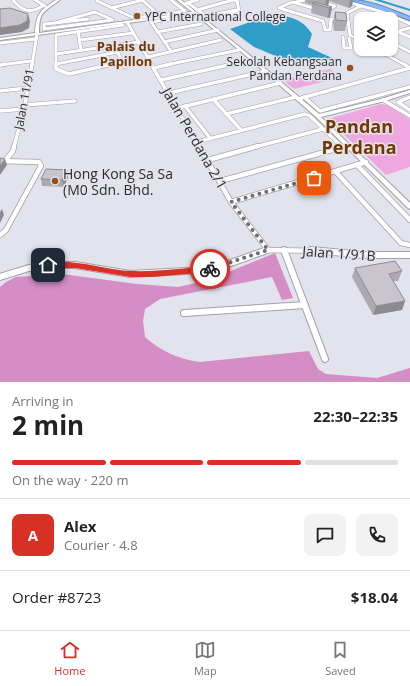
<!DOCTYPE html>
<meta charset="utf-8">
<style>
body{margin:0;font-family:"Open Sans",sans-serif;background:#f2f2f2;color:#222;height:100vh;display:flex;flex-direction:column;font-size:15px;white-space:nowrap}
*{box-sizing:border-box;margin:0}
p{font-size:13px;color:#767676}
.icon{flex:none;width:22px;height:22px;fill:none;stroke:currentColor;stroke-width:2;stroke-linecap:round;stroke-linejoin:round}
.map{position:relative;height:382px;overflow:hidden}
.details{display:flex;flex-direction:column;background:#fff;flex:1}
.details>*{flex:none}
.buttons{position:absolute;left:354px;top:12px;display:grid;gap:8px}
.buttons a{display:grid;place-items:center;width:44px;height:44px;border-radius:8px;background:#fff;box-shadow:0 1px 3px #0004;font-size:20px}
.pin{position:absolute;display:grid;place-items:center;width:34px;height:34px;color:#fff;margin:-17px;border-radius:8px;box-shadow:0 2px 6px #0006}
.courier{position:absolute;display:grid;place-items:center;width:40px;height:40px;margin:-20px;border:3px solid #d93025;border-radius:50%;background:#fff;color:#222;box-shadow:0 1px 5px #0007}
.overview em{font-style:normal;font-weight:700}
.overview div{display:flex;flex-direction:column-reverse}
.overview{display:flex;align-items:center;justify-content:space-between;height:68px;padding:0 12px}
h1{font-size:26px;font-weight:700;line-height:30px}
.bar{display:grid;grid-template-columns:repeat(4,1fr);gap:6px 4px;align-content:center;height:48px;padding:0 12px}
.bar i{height:5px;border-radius:3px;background:#e0e0e0}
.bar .current{background:#d93025}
.bar p{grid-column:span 4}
.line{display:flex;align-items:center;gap:10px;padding:0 12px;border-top:1px solid #e0e0e0}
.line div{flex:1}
.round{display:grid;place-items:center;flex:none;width:42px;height:42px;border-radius:8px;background:#f2f2f2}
.tab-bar{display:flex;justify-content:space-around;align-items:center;height:56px;border-top:1px solid #e0e0e0;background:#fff;font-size:11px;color:#767676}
.tab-bar a{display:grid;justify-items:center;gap:2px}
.tab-bar .current{color:#d93025}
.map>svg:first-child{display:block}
</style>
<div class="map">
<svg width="410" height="382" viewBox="0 0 410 382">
<rect width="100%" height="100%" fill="#e2e3ed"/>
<g fill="#eea8df">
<polygon points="330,69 342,77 294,89 283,80"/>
<polygon points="381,104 387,105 410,119 410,167 386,175 330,121 331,118"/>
</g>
<path fill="#d58dc6" d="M275 253 293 298 282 300 272 277 160 299 145 309 143 321 145 337C161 351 178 359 200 362L309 351 318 369 326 374 377 378 410 368V382H0V287L6 282 16 277 62 274 137 284 178 287 209 280Z"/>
<path fill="#309dc8" d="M273 14C290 17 302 18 312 34L308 47 332 58 333 60 327 62H290L254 47 230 29Z"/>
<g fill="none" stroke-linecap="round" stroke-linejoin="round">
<polygon fill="#309dc8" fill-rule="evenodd" points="374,0 381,0 410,9 410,11"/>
<defs>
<g id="street-far3">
<path d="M13 0C23 12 31 14 44 5"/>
<polyline points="35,0 45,6"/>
<polyline points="142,0 159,15"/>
<polyline points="312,0 335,6 327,11"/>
<polyline points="341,0 386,13 410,24"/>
<polyline points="97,1 134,18 159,15"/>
<polyline points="296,2 304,0"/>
<polyline points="186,3 198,0"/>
<polyline points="188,3 206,16 236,10"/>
<polyline points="361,6 347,13 350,35 361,41"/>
<polyline points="111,8 143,0"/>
<polyline points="279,8 323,21 325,30 330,30 331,19 339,19"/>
<polyline points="279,8 292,2 317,9"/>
<polyline points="197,10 233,0 237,1"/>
<polygon points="95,12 113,20 44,29 44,24 55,23"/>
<polyline points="157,13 167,14 185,11 171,0"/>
<polyline points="205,20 239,11 237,0"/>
<polyline points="127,22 152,65"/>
<polyline points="55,23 88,19"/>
<polyline points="78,31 81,50"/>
<polyline points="157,32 201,24"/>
<polyline points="398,32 410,37"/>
<polyline points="391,33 410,28"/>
<polyline points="343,37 344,48 351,48 349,38"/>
<polyline points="80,40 133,33"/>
<polyline points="164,42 218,30"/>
<polyline points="391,42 410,52"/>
<polyline points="0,43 36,39"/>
<polyline points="376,49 405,65"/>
<polyline points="117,51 124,65"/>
<polyline points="171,51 151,22 190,16"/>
<polyline points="56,54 139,42"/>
<polyline points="148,57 221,40"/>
<polyline points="56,64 118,52"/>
<polyline points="0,65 31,61"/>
<polyline points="32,65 37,34"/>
<polyline points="56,65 56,35 123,25"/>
<polyline points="108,65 123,62"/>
<polyline points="166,65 239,50"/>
<polyline points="228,65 253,60"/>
</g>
<g id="street-far2">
<polyline points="56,64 56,69 69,74 112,64"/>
<polyline points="124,64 125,67"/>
<polyline points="151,64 199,147"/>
<polyline points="404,64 410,68"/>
<polyline points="0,65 5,64"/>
<polyline points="154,68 171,64"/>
<polyline points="161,80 233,64"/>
<polyline points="0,91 27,88"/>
<polyline points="169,93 266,71"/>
<polyline points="304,97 320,111 410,87"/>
<polyline points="410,97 398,102 410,110"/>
<polyline points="213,99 241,130"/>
<polyline points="298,99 410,68"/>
<polyline points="383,100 410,116"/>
<polyline points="25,105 75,101"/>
<polyline points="185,106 210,138"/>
<polyline points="178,108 280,83"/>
<polyline points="0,111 24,109"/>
<polyline points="226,114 296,97"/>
<polyline points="197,142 305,114 310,116 342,147"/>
<polyline points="14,147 25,105 32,64"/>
<polyline points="255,147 323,129"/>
<polyline points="341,147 343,147"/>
</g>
<g id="street-far1">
<polyline points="199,146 231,202 268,250"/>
<polyline points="208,160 258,146"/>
<polyline points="0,161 39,162 41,166 6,230 0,235"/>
<polyline points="5,161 13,151 14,146"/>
<polyline points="357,165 410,220"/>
<polyline points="336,172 401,243 410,245"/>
<polyline points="220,181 343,147"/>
<polyline points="231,202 366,162"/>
<polyline points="264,251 268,250 322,251"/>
</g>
<g id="street">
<polyline points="284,250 325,359"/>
<polyline points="311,250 365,255 410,255"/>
<polyline points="0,277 29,268 48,265 75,265 130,274 205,270 228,264 267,250"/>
<polyline points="184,313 305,305"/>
</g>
<path id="secondary" d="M56 0H60C44 12 39 11 39 33L192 12 177 0H181L247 53 319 114 381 99 410 90V93L385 101 321 117 410 203V209L408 208 316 117 245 55 195 14 0 40V38L35 33C36 14 40 10 56 0Z"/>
<path id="highway" d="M351 0C371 0 392 10 410 17V20Z"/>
</defs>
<use href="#street-far3" stroke="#a0a1aa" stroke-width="4"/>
<use href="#street-far2" stroke="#a0a1aa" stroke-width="4.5"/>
<use href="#street-far1" stroke="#a0a1aa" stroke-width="6"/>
<use href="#street" stroke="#a0a1aa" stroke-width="8"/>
<use href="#secondary" stroke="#a0a1aa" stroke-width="2"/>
<use href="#highway" stroke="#6587b5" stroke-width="2"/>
<use href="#street-far3" stroke="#fff" stroke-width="3"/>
<use href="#street-far2" stroke="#fff" stroke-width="3.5"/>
<use href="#street-far1" stroke="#fff" stroke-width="4.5"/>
<use href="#street" stroke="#fff" stroke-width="6"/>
<use href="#secondary" fill="#fff" fill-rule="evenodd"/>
<use href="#highway" fill="#84b8fc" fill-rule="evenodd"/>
</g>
<g fill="#ada9b1">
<polygon points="305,0 353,0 352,6 349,8 329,1 328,6 332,7 330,17 328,18 311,13 312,5 305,3"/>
<polygon points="335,12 347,21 345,31 334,31 333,22"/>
<polygon points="68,177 64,187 42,186 41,179"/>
<polygon points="355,268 402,271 398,281 393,281 405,301 402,310 373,315 352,277"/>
</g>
<g fill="#8d8a90">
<polygon points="326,0 329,0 328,7 325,7"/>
<polygon points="350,0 353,0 352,6 349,8"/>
<polygon points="332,7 330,17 328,18 329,8"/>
<polygon points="28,14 30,21 29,28 22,32 0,35 0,28"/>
<polygon points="5,159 7,165 0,175 0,166"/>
<polygon points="67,170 68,177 64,187 62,180"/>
<polygon points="2,209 4,215 0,223 0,212"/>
<polygon points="405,301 402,310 373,315 376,306"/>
</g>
<g fill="#c9c5ce" stroke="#8d8a90">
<polygon points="315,2 332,7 329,8 312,3"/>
<polygon points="10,8 28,14 27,21 20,25 0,28 0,9"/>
<polygon points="335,12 346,13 347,21 336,20"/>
<polygon points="0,158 5,159 0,166"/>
<polygon points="46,169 67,170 62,180 41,179"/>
<polygon points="395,261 402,271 389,274 405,301 376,306 355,268"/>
</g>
<path fill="#d93025" d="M45 263C69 257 106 270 131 271 157 272 184 268 210 266L214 269 210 272 152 277H130L75 268H48L44 265Z"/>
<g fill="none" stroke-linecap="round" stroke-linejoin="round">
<polyline stroke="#6c6c72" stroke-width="4" stroke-dasharray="0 7.2" points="210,269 268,250 231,202 314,178"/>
</g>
<g fill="#945220" stroke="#e2e3ed" stroke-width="1.5">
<circle cx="137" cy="16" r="4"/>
<circle cx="350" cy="68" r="4"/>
<circle cx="55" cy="181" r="4"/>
</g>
<g text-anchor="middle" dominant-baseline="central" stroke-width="3" stroke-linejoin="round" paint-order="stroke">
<g font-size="12" fill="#2c2c30" stroke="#e2e3ed" text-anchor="start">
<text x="145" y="16">YPC International College</text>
<text x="342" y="61" text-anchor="end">Sekolah Kebangsaan<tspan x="342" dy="14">Pandan Perdana</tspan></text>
</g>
<g font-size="12" fill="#2c2c30" stroke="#e2e3ed">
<text transform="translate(24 99) rotate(-79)">Jalan 11/91</text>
</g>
<g font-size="13" font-weight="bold" fill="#723703" stroke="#e2e3ed">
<text x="126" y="46">Palais du<tspan x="126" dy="15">Papillon</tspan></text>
</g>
<g font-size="14" fill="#2c2c30" stroke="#e2e3ed">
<text transform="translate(195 138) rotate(60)">Jalan Perdana 2/1</text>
<text transform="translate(339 253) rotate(4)">Jalan 1/91B</text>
</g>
<g font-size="14" fill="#2c2c30" stroke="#e2e3ed" text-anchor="start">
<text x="63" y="173">Hong Kong Sa Sa<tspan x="63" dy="16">(M0 Sdn. Bhd.</tspan></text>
</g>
<g font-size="18" font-weight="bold" fill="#723703" stroke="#e2e3ed">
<text x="359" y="126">Pandan<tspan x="359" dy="21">Perdana</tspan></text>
</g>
</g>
</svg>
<div class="buttons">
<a><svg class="icon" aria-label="layers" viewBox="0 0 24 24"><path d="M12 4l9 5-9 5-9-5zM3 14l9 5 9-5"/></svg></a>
</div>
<div class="pin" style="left:314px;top:178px;background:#ea580c"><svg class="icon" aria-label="bag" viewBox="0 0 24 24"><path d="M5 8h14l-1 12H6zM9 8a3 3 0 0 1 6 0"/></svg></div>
<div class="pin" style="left:48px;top:265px;background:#1f2937"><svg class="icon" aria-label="home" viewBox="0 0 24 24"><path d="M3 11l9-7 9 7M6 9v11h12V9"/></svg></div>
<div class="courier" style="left:210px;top:269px"><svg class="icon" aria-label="bike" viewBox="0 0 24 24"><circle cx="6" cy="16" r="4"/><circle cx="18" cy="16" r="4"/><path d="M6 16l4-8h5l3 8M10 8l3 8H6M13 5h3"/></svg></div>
</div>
<section class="details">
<div class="overview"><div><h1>2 min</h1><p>Arriving in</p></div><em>22:30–22:35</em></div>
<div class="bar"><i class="current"></i><i class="current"></i><i class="current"></i><i></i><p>On the way · 220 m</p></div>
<div class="line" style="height:72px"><b class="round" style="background:#d93025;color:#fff">A</b><div><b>Alex</b><p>Courier · 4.8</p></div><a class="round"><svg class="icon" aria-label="chat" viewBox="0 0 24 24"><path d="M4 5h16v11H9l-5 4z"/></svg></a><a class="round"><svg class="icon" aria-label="phone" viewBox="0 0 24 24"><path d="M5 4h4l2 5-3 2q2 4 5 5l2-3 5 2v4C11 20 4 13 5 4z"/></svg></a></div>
<div class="line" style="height:52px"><div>Order #8723</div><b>$18.04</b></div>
</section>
<nav class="tab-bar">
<a class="current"><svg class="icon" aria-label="home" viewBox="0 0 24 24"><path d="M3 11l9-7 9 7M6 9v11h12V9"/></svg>Home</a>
<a><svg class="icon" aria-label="map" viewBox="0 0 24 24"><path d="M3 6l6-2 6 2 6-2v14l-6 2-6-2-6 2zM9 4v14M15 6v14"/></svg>Map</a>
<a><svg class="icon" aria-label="saved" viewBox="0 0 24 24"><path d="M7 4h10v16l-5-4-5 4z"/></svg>Saved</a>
</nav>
